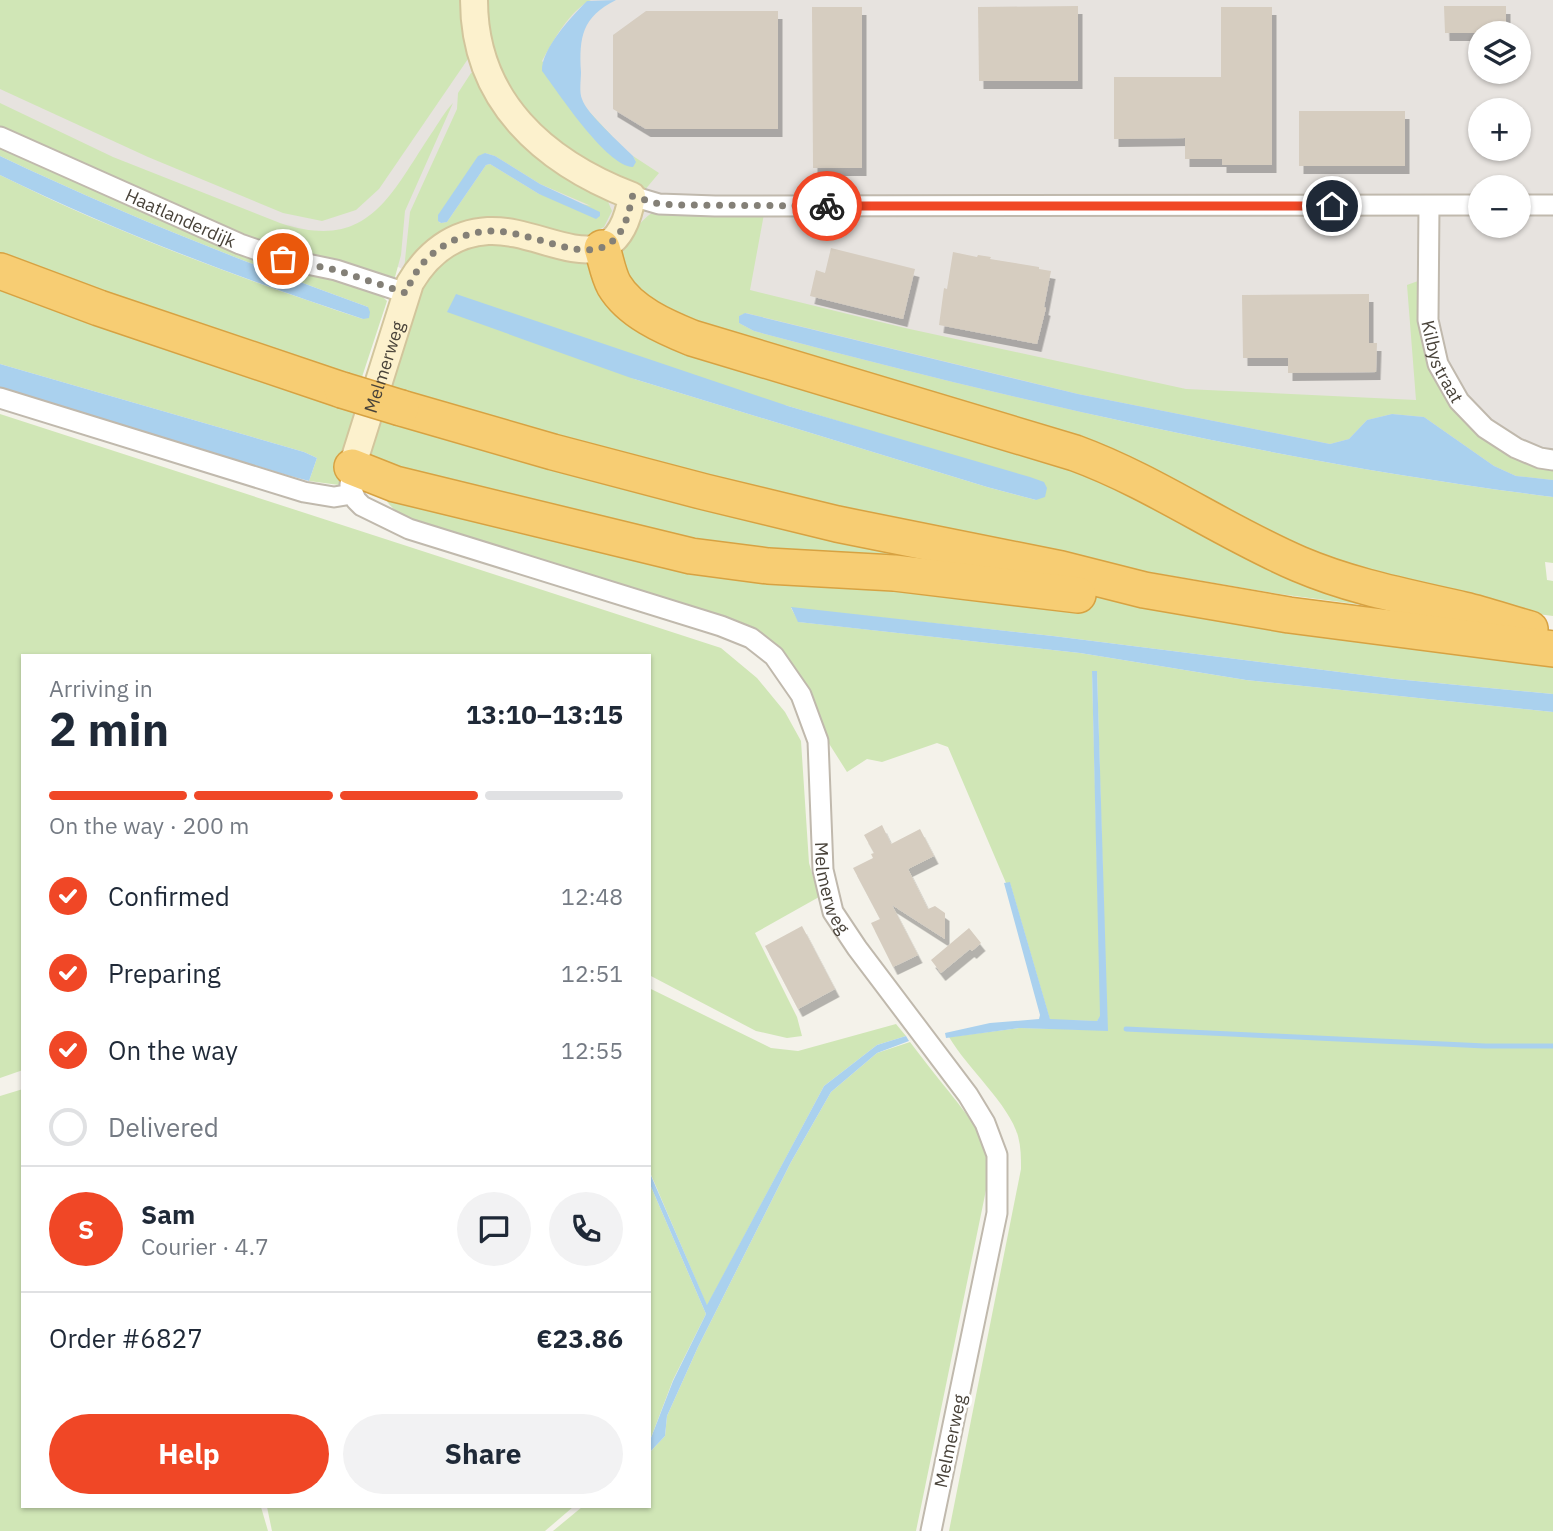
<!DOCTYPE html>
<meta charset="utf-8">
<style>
body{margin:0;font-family:"IBM Plex Sans",sans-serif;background:#f2f2f3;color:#1f2937;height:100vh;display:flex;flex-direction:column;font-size:26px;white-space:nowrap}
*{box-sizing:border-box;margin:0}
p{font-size:23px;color:#747a83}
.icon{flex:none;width:38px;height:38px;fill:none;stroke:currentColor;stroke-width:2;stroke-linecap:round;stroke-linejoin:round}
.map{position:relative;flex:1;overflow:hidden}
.panel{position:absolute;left:21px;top:654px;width:630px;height:854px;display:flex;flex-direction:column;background:#fff;border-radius:0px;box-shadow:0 2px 5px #0004}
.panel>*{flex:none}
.fabs{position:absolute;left:1468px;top:21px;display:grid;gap:14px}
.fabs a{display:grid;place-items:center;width:63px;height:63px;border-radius:50%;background:#fff;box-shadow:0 2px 5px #0004;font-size:35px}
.pin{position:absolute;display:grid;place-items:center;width:60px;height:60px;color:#fff;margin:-30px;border:4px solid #fff;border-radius:50%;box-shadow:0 2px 7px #0007}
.courier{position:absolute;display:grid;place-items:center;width:70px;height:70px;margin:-35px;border:5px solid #f04726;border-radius:50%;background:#fff;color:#222;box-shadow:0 2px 9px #0007}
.summary em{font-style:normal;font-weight:700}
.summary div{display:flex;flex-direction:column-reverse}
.summary{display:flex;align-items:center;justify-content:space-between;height:119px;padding:0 28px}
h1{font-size:46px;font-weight:700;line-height:52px}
.bar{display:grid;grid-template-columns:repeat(4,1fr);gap:10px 7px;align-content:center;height:84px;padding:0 28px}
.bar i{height:9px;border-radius:5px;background:#e0e1e3}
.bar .current{background:#f04726}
.bar p{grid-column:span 4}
.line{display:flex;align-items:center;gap:18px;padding:0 28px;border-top:2px solid #e0e1e3}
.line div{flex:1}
.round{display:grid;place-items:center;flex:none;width:74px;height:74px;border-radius:37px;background:#f2f2f3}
ol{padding:0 28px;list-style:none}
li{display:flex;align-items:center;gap:21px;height:77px}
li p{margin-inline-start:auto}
li .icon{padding:7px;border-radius:50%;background:#f04726;color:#fff;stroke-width:4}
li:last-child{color:#747a83}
li i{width:38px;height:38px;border:4px solid #e0e1e3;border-radius:50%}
.primary-button{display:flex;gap:14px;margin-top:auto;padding:14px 28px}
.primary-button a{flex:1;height:80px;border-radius:42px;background:#f04726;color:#fff;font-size:28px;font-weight:700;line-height:80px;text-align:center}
.primary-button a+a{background:#f2f2f3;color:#1f2937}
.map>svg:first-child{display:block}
</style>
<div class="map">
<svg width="1553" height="1531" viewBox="0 0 1553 1531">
<defs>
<filter id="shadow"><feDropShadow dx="4.5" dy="8" stdDeviation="0" flood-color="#0004"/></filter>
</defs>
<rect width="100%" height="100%" fill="#f4f2ea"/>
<path fill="#e7e3df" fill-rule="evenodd" d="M0 0H1553V491L484 314 382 258 258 232 0 114ZM1480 33H1519V72H1480ZM1480 110H1519V149H1480ZM1480 187H1519V226H1480Z"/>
<g fill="#d0e6b6" fill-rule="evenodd">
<polygon points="0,0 460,0 470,56 379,189 356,210 322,221 283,213 148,157 0,89"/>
<path d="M483 0H591C570 10 553 41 542 61L636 162 633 156 659 173 644 191 583 166 518 105 497 66Z"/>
<path d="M479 72 606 197 612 211 604 227 584 237 574 238 518 223 404 270 410 212 457 109 458 93 471 73ZM485 153 495 156 540 184 591 206 539 194 490 164 486 165 447 222 440 223 438 220Z"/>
<path d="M0 103 113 157 280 223C368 252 389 197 431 134 438 124 445 111 453 103L405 211 401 255 395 277 390 280 286 253 136 193 0 128Z"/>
<path d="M0 144 379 293 387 301 362 377 211 334 0 261V175C117 233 239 278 363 319L368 307C243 262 120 213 0 156Z"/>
<path d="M653 212 676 215 764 214 750 290 905 328 1186 389 1416 400 1407 285 1418 281C1418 302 1418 326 1423 346 1433 381 1467 429 1498 449 1514 461 1534 466 1553 469V480L1516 476 1494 466 1424 417 1392 414 1367 420 1349 439 1330 444 1078 394 746 313 739 316V323L754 331C1017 401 1283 463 1553 497V563L1545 562 1547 580 1553 581V616L1470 605 1251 534 660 317 619 265C624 244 635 225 653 212Z"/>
<path d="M497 240 588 262 611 294 1099 466 1463 618 1279 594 999 547 717 484 384 388 415 290 440 256ZM631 378 788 406 1044 483 1036 500 987 487Z"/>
<polygon points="0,288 361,407 339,485 309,481 317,458 304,452 0,364"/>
<path d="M377 412 1553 661V694L1395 679 1053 636 791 608 799 622 1080 653 1246 680 1553 712V1531H949L1021 1169C1021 1158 1021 1147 1018 1136 1009 1104 967 1068 949 1037L1019 1028 1107 1030 1097 671 1092 672 1101 1016 1097 1021 1050 1020 1010 883H1006L948 747 937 743 882 762 867 759 847 772 828 742 789 665 670 601 563 566 419 527C388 512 366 480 370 445 371 434 374 423 377 412Z"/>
<polygon points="0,414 721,648 757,678 785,712 801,741 809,863 819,897 755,933 797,1017 802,1036 787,1038 756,1031 649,975 649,656 23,656 23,1070 0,1078"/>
<polygon points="649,988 771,1048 798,1051 896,1024 906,1036 877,1045 824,1086 707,1306 649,1170"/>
<path d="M910 1042C923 1059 936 1076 950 1093 976 1126 993 1146 986 1190L916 1531H553L582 1507H649V1453L665 1436 667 1416 698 1347 791 1162 831 1092 877 1053Z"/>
<polygon points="23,1089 23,1507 261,1507 268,1531 0,1531 0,1096"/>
<polygon points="649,1182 706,1314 673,1380 649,1443"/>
<polygon points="267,1507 573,1507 545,1531 272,1531"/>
</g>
<g fill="#aad1ee">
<path d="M616 0C582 17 579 37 581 72 581 80 579 92 582 99 586 113 621 144 633 156L636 162 633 167C606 166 558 92 542 71 541 49 572 16 587 1Z"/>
<polygon points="485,153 495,156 540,184 600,212 600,216 596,219 539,194 490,164 486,165 447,222 441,223 438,221 438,215 478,156"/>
<path d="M0 156C120 213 243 262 368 307L370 312 369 318 363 319C239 278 117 232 0 175Z"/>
<polygon points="456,294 788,406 1030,477 1044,482 1047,488 1045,497 1036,500 987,487 631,378 447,312"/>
<path d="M745 313 1078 394 1330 444 1349 439 1367 420 1392 414 1424 417 1494 466 1516 476 1553 480V497C1283 463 1017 401 754 331L739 323V316Z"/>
<polygon points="0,364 304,452 317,458 309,481 283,474 0,387"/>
<polygon points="791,607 1053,636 1395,679 1553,694 1553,712 1246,680 1080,653 798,622"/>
<polygon points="1092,671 1097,671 1108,1031 1019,1028 946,1038 945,1033 990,1023 1039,1019 1040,1015 1004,883 1010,882 1050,1019 1097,1021 1100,1016"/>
<polygon points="906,1036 909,1041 877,1053 831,1092 791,1162 698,1347 667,1416 665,1436 649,1453 649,1443 673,1381 706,1314 649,1182 649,1171 707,1305 824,1086 877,1045"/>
</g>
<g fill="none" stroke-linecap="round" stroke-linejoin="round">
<polyline stroke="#aad1ee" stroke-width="5" points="1126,1029 1485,1046 1553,1046"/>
</g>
<g fill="#d6cdc0" filter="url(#shadow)">
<polygon points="1078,6 1078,81 979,81 978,7"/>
<polygon points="1444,6 1506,6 1506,30 1492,30 1492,33 1445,33"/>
<polygon points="812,7 862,7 862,168 813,168"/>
<polygon points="1221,7 1272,7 1272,165 1222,165 1222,159 1185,159 1185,138 1114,139 1114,77 1221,77"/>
<polygon points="646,11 778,11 778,129 646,129 613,109 613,35"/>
<rect x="1299" y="111" width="106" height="55"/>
<polygon points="831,248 915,269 903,319 810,296 816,270 825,273"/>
<polygon points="953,252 977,257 978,255 991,257 990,259 1039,267 1039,269 1051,271 1044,307 1046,308 1037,344 939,325 944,288 947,289"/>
<polygon points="1369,294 1369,343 1377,343 1376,372 1288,373 1288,358 1243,358 1242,295"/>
<polygon points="882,825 891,844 920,829 934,856 908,869 928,909 935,906 945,913 945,939 892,905 918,955 893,967 871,923 880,919 853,868 873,858 871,854 874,853 864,835"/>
<polygon points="802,926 835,989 798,1009 765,946"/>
<polygon points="969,928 981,943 972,951 970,949 941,973 931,960"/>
</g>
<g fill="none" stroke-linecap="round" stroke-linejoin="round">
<defs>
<g id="street">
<path id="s1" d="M0 137 240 244 283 259 336 270 406 293"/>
<polyline points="632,196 659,204 715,206 1480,205"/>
<polyline points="1519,205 1553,205"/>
<path id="s2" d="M1429 206 1428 320 1438 364 1459 401 1485 428 1516 448 1540 458 1553 460"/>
<polyline points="0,398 304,492 334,497 352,494"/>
<path id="s3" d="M352 467 350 485 356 500 362 506 409 529 721 626 751 638 774 656 801 695 818 741 823 870 833 912 857 948 968 1095 985 1123 997 1155V1213L931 1531"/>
</g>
<g id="secondary">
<path id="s4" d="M352 467 410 283C427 254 453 233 488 231 547 228 616 293 632 196 544 162 474 101 474 0"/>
</g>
<g id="highway">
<path d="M602 248C606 260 608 274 614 285 630 312 665 327 692 338L1075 453C1154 482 1222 531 1299 564 1353 587 1408 597 1464 610 1486 615 1508 623 1530 629"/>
<polyline points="0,271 99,308 342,390"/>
<polyline points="401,408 553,452 705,492 837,524 1061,569 1144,590 1289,615 1553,649"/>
<polyline points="352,467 395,484 691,556 768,566 894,573 1078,595"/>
</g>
</defs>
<use href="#street" stroke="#c0b9ad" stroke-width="23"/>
<use href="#secondary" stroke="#d2c59c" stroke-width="30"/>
<use href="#highway" stroke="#d7a242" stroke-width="38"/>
<use href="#street" stroke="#fff" stroke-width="19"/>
<use href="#secondary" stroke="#fcf1cd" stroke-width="26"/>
<use href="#highway" stroke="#f7cd73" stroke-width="35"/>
<defs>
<polyline id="highway-bridge" points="342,390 401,408"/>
</defs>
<use href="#highway-bridge" stroke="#d7a242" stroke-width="38" stroke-linecap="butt"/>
<use href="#highway-bridge" stroke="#f7cd73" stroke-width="35"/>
</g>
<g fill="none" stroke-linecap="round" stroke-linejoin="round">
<path stroke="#848077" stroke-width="7" stroke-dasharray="0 12.6" d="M283 259 336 270 406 293C414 271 427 255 447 244 459 237 473 232 488 231 547 229 617 293 632 196L659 204 681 205 827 206"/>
<polyline stroke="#f04726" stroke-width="9" points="827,206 1332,206"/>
</g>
<g text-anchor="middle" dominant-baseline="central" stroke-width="6" stroke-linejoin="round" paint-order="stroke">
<g font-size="18" fill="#484239" stroke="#fff">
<text stroke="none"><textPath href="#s1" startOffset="198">Haatlanderdijk</textPath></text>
<text stroke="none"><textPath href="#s2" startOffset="158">Kilbystraat</textPath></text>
<text stroke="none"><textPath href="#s4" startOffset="105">Melmerweg</textPath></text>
<text stroke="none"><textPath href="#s3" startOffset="728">Melmerweg</textPath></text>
<text transform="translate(950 1441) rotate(-78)">Melmerweg</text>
</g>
</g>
</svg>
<div class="fabs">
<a><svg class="icon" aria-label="layers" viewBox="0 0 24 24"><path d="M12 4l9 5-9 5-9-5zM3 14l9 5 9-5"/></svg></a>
<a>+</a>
<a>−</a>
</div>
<div class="pin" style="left:283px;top:259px;background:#ea580c"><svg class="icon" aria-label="bag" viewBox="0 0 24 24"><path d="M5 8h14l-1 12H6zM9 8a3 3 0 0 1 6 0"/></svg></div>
<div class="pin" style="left:1332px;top:206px;background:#1f2937"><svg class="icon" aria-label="home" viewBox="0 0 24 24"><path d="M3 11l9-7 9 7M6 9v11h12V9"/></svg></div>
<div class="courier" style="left:827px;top:206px"><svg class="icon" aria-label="bike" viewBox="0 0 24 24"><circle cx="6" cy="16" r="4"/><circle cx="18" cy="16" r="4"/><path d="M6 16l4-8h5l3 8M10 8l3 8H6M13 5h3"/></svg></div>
<section class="panel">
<div class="summary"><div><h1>2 min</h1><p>Arriving in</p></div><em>13:10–13:15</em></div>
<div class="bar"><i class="current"></i><i class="current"></i><i class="current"></i><i></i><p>On the way · 200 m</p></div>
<ol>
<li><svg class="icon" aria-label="check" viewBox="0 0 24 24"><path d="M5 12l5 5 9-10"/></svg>Confirmed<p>12:48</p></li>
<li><svg class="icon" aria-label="check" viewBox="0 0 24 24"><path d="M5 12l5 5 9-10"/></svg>Preparing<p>12:51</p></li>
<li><svg class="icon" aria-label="check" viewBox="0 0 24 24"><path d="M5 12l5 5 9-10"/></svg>On the way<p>12:55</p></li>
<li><i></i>Delivered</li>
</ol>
<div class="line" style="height:126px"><b class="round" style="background:#f04726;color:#fff">S</b><div><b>Sam</b><p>Courier · 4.7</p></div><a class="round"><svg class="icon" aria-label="chat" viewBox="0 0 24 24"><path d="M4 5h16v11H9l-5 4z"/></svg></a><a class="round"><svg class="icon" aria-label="phone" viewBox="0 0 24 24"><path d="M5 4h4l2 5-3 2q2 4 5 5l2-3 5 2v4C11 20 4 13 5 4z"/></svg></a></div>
<div class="line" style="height:91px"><div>Order #6827</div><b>€23.86</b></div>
<div class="primary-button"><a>Help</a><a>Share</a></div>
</section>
</div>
